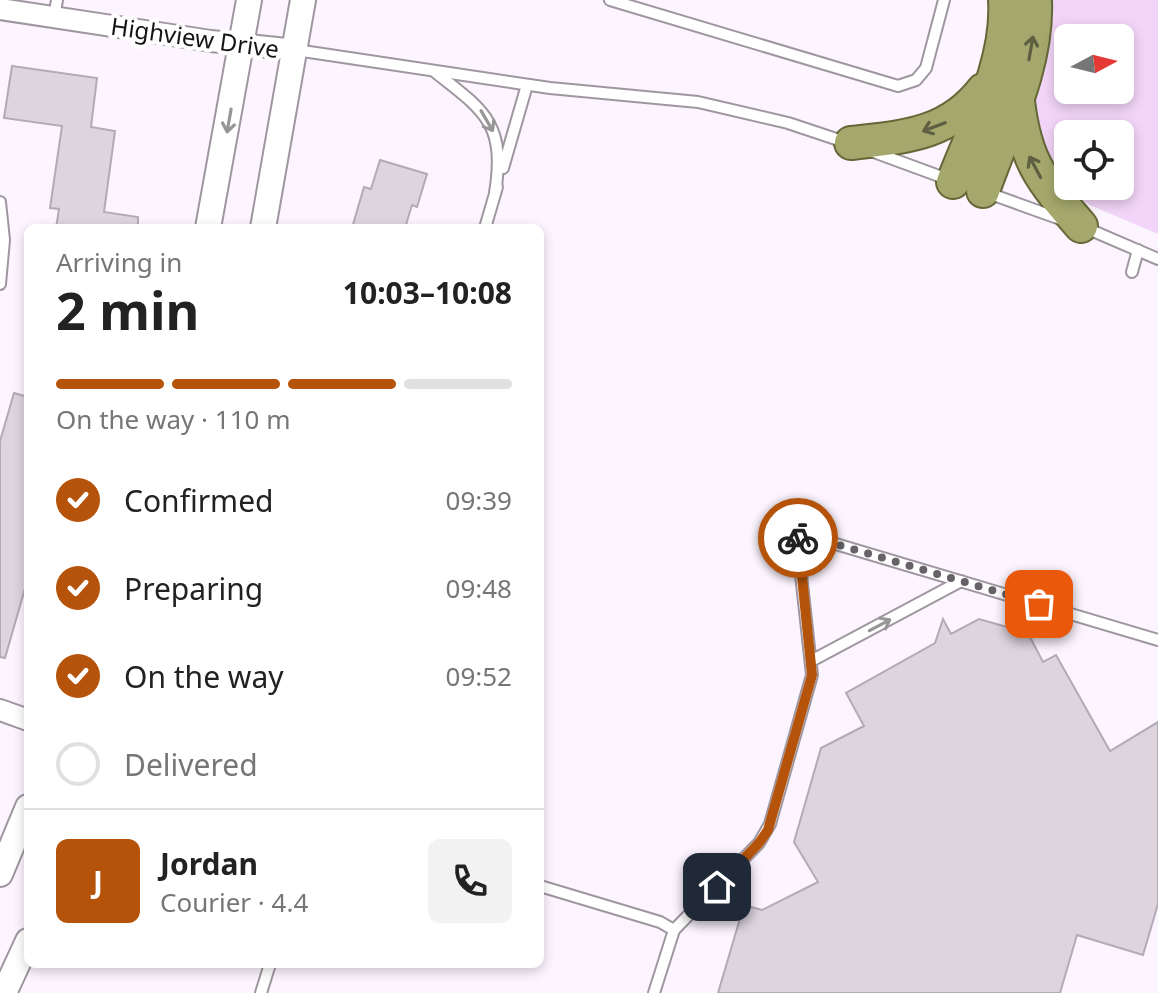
<!DOCTYPE html>
<meta charset="utf-8">
<style>
body{margin:0;font-family:"Noto Sans",sans-serif;background:#f2f2f2;color:#222;height:100vh;display:flex;flex-direction:column;font-size:30px;white-space:nowrap}
*{box-sizing:border-box;margin:0}
p{font-size:26px;color:#767676}
.icon{flex:none;width:44px;height:44px;fill:none;stroke:currentColor;stroke-width:2;stroke-linecap:round;stroke-linejoin:round}
.map{position:relative;flex:1;overflow:hidden}
.sheet{position:absolute;left:24px;top:224px;width:520px;height:744px;display:flex;flex-direction:column;background:#fff;border-radius:12px;box-shadow:0 4px 12px #0003}
.sheet>*{flex:none}
.needle{width:52px;rotate:83deg}
.controls{position:absolute;left:1054px;top:24px;display:grid;gap:16px}
.controls a{display:grid;place-items:center;width:80px;height:80px;border-radius:12px;background:#fff;box-shadow:0 4px 12px #0003;font-size:40px}
.pin{position:absolute;display:grid;place-items:center;width:68px;height:68px;color:#fff;margin:-34px;border-radius:16px;box-shadow:0 4px 12px #0006}
.courier{position:absolute;display:grid;place-items:center;width:80px;height:80px;margin:-40px;border:6px solid #b45309;border-radius:50%;background:#fff;color:#222;box-shadow:0 2px 10px #0007}
.head em{font-style:normal;font-weight:700}
.head div{display:flex;flex-direction:column-reverse}
.head{display:flex;align-items:center;justify-content:space-between;height:136px;padding:0 32px}
h1{font-size:52px;font-weight:700;line-height:60px}
.bar{display:grid;grid-template-columns:repeat(4,1fr);gap:12px 8px;align-content:center;height:96px;padding:0 32px}
.bar i{height:10px;border-radius:6px;background:#e0e0e0}
.bar .selected{background:#b45309}
.bar p{grid-column:span 4}
.line{display:flex;align-items:center;gap:20px;padding:0 32px;border-top:2px solid #e0e0e0}
.line div{flex:1}
.round{display:grid;place-items:center;flex:none;width:84px;height:84px;border-radius:12px;background:#f2f2f2}
ol{padding:0 32px;list-style:none}
li{display:flex;align-items:center;gap:24px;height:88px}
li p{margin-inline-start:auto}
li .icon{padding:8px;border-radius:50%;background:#b45309;color:#fff;stroke-width:4}
li:last-child{color:#767676}
li i{width:44px;height:44px;border:4px solid #e0e0e0;border-radius:50%}
.map>svg:first-child{display:block}
</style>
<div class="map">
<svg width="1158" height="993" viewBox="0 0 1158 993">
<rect width="100%" height="100%" fill="#fcf4fe"/>
<path fill="#f1d4f7" fill-rule="evenodd" d="M1045 0H1158V234L1090 205 1059 183 1036 149 1031 108ZM1068 38H1120V90H1068ZM1068 134H1120V186H1068Z"/>
<g fill="#ddd4de" stroke="#b2aab4" stroke-width="2">
<polygon points="12,66 97,78 91,127 115,131 104,212 138,217 138,228 56,228 59,209 50,208 62,126 4,118"/>
<polygon points="380,160 427,174 417,207 412,205 405,228 352,228 364,187 371,189"/>
<polygon points="14,393 28,397 28,578 5,658 0,657 0,441"/>
<polygon points="943,619 951,634 979,619 1028,633 1043,662 1056,655 1110,751 1158,722 1158,904 1143,955 1077,935 1060,993 718,993 744,905 762,910 818,882 794,842 821,748 864,726 846,693 935,643"/>
</g>
<g fill="none" stroke-linecap="round" stroke-linejoin="round">
<defs>
<g id="service">
<polyline points="610,0 898,86 916,80 926,68 944,0"/>
<polyline points="54,17 57,0"/>
<polyline points="296,50 550,88 698,102 788,123 848,143"/>
<path d="M435 72C485 111 506 124 495 193"/>
<polyline points="871,151 950,180"/>
<polyline points="503,168 527,85"/>
<polyline points="988,193 1063,220"/>
<polyline points="0,202 4,240 0,284"/>
<polyline points="485,228 497,187"/>
<polyline points="1086,228 1158,259"/>
<polyline points="1132,272 1138,250"/>
<polyline points="811,661 961,581"/>
<polyline points="540,886 660,922 674,930"/>
<polyline points="261,993 270,964"/>
<polyline points="654,993 674,930 759,843 770,824 812,675 797,538 829,542 1158,640"/>
</g>
<g id="minor">
<polyline points="0,9 211,41 296,50"/>
<polyline points="0,710 28,720"/>
</g>
<g id="tertiary">
<polyline points="208,228 249,0"/>
<polyline points="263,228 303,0"/>
<polyline points="0,874 28,807"/>
<polyline points="4,993 28,941"/>
</g>
<g id="trunk">
<path d="M1018 101C1025 162 1042 181 1081 226"/>
<path d="M851 143C904 137 948 135 983 90"/>
<path d="M953 182C975 125 1009 61 1005 0"/>
<path d="M983 191C1004 131 1038 66 1035 0"/>
</g>
</defs>
<use href="#service" stroke="#9f97a0" stroke-width="14"/>
<use href="#minor" stroke="#9f97a0" stroke-width="24"/>
<use href="#tertiary" stroke="#9f97a0" stroke-width="28"/>
<use href="#trunk" stroke="#646737" stroke-width="36"/>
<use href="#service" stroke="#fff" stroke-width="10"/>
<use href="#minor" stroke="#fff" stroke-width="20"/>
<use href="#tertiary" stroke="#fff" stroke-width="24"/>
<use href="#trunk" stroke="#a4a86c" stroke-width="32"/>
</g>
<defs><path id="oneway-shaft" d="M-6 0H5M1.5-3L5.5 0L1.5 3" fill="none" stroke-width="1.6" stroke-linecap="round" stroke-linejoin="round" transform="scale(2)"/></defs>
<g stroke="#5e5e42">
<use href="#oneway-shaft" transform="translate(1031 48) rotate(-80)"/>
<use href="#oneway-shaft" transform="translate(934 127) rotate(159)"/>
<use href="#oneway-shaft" transform="translate(1035 167) rotate(-118)"/>
</g>
<g stroke="#979597">
<use href="#oneway-shaft" transform="translate(229 121) rotate(100)"/>
<use href="#oneway-shaft" transform="translate(487 121) rotate(60)"/>
<use href="#oneway-shaft" transform="translate(880 625) rotate(-28)"/>
</g>
<g fill="none" stroke-linecap="round" stroke-linejoin="round">
<polyline stroke="#676268" stroke-width="8" stroke-dasharray="0 14.4" points="798,538 829,542 1039,604"/>
<polyline stroke="#b45309" stroke-width="10" points="717,887 759,843 768,830 812,675 798,538"/>
</g>
<g text-anchor="middle" dominant-baseline="central" stroke-width="8" stroke-linejoin="round" paint-order="stroke">
<g font-size="24" fill="#171418" stroke="#fff">
<text transform="translate(195 37) rotate(8)">Highview Drive</text>
</g>
</g>
</svg>
<div class="controls">
<a><svg class="needle" viewBox="-14 -14 28 28"><path d="M0-13l5 13h-10z" fill="#e53935"/><path d="M0 13l5-13h-10z" fill="#767676"/></svg></a>
<a><svg class="icon" aria-label="locate" viewBox="0 0 24 24"><circle cx="12" cy="12" r="6"/><path d="M12 2v4M12 18v4M2 12h4M18 12h4"/></svg></a>
</div>
<div class="pin" style="left:1039px;top:604px;background:#ea580c"><svg class="icon" aria-label="bag" viewBox="0 0 24 24"><path d="M5 8h14l-1 12H6zM9 8a3 3 0 0 1 6 0"/></svg></div>
<div class="pin" style="left:717px;top:887px;background:#1f2937"><svg class="icon" aria-label="home" viewBox="0 0 24 24"><path d="M3 11l9-7 9 7M6 9v11h12V9"/></svg></div>
<div class="courier" style="left:798px;top:538px"><svg class="icon" aria-label="bike" viewBox="0 0 24 24"><circle cx="6" cy="16" r="4"/><circle cx="18" cy="16" r="4"/><path d="M6 16l4-8h5l3 8M10 8l3 8H6M13 5h3"/></svg></div>
<section class="sheet">
<div class="head"><div><h1>2 min</h1><p>Arriving in</p></div><em>10:03–10:08</em></div>
<div class="bar"><i class="selected"></i><i class="selected"></i><i class="selected"></i><i></i><p>On the way · 110 m</p></div>
<ol>
<li><svg class="icon" aria-label="check" viewBox="0 0 24 24"><path d="M5 12l5 5 9-10"/></svg>Confirmed<p>09:39</p></li>
<li><svg class="icon" aria-label="check" viewBox="0 0 24 24"><path d="M5 12l5 5 9-10"/></svg>Preparing<p>09:48</p></li>
<li><svg class="icon" aria-label="check" viewBox="0 0 24 24"><path d="M5 12l5 5 9-10"/></svg>On the way<p>09:52</p></li>
<li><i></i>Delivered</li>
</ol>
<div class="line" style="height:144px"><b class="round" style="background:#b45309;color:#fff">J</b><div><b>Jordan</b><p>Courier · 4.4</p></div><a class="round"><svg class="icon" aria-label="phone" viewBox="0 0 24 24"><path d="M5 4h4l2 5-3 2q2 4 5 5l2-3 5 2v4C11 20 4 13 5 4z"/></svg></a></div>
</section>
</div>
